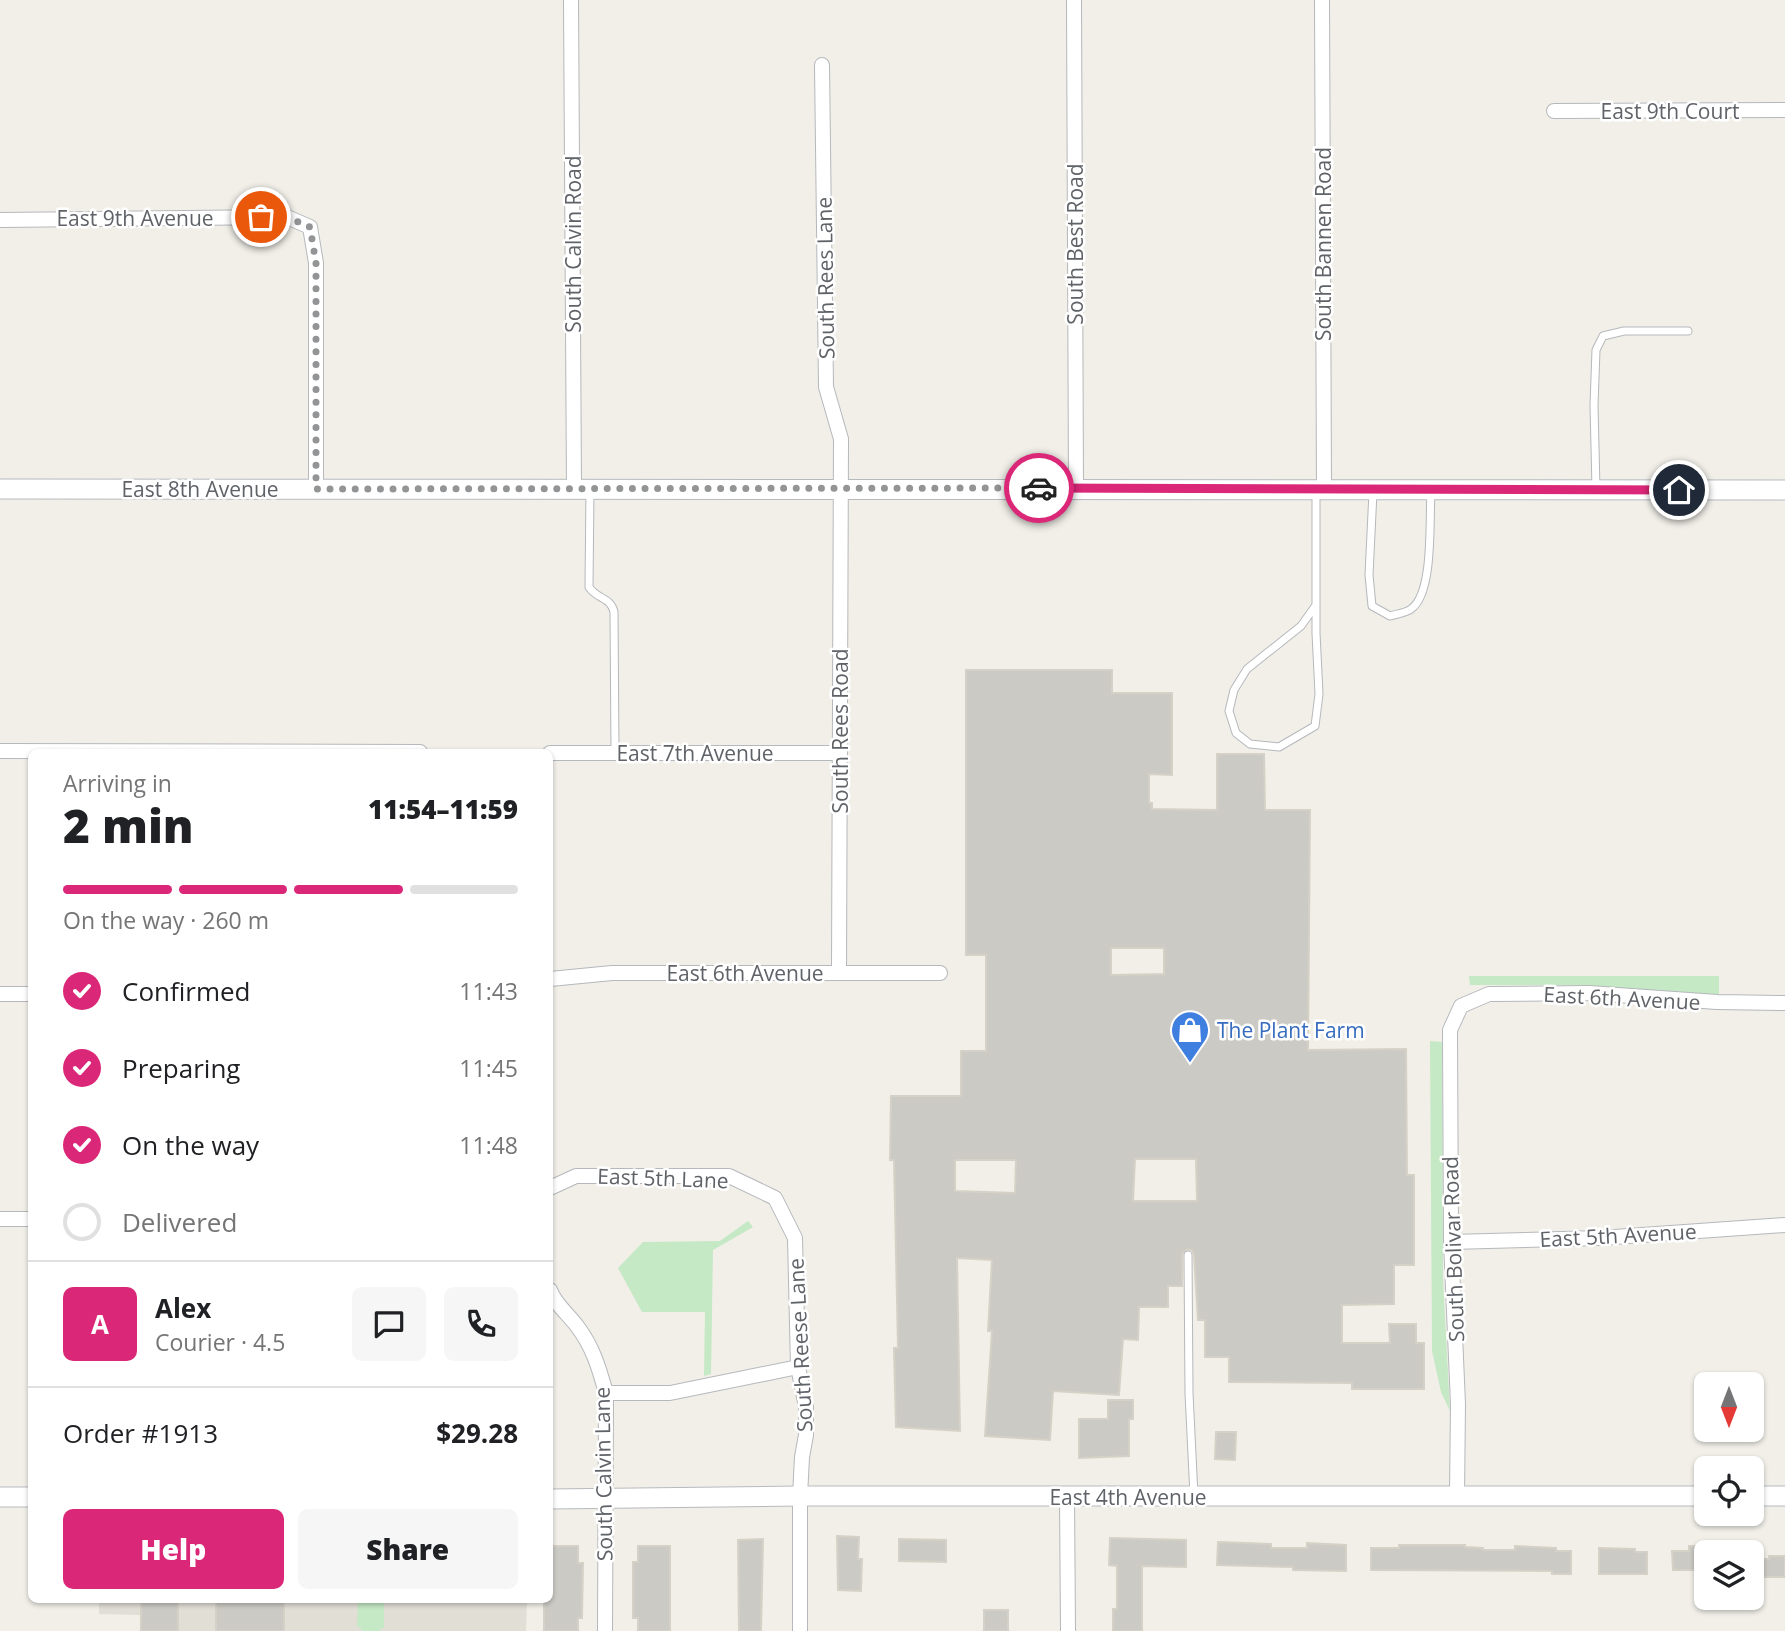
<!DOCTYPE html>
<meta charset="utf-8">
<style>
body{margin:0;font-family:"Open Sans",sans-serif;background:#f6f6f6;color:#202124;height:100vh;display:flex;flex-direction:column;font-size:26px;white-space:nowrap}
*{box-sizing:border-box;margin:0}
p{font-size:23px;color:#757577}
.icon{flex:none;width:38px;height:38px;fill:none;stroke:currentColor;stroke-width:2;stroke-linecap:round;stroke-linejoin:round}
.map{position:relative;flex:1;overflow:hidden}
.drawer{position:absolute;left:28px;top:749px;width:525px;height:854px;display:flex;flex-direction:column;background:#fff;border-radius:10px;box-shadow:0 2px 5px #0004}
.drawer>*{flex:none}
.needle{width:46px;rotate:180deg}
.controls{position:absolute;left:1694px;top:1372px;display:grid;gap:14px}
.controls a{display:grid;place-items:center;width:70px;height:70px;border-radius:10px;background:#fff;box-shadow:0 2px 5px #0004;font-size:35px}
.pin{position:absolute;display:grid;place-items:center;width:60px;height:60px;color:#fff;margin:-30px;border:4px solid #fff;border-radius:50%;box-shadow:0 2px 7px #0007}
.courier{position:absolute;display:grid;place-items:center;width:70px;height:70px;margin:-35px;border:5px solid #db2777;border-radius:50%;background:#fff;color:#222;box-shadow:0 2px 9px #0007}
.head em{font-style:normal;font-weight:800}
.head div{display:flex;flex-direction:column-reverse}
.head{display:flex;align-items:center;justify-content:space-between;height:119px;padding:0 35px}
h1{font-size:46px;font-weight:800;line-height:52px}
.bar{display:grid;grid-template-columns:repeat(4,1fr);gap:10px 7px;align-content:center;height:84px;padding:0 35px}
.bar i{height:9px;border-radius:5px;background:#e0e0e0}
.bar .selected{background:#db2777}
.bar p{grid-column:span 4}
.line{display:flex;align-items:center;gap:18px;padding:0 35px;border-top:2px solid #e0e0e0}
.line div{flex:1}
.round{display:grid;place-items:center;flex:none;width:74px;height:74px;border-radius:10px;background:#f6f6f6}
ol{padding:0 35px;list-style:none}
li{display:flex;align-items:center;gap:21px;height:77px}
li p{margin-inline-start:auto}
li .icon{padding:7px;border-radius:50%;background:#db2777;color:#fff;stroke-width:4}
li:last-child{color:#757577}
li i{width:38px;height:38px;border:4px solid #e0e0e0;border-radius:50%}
.primary-button{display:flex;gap:14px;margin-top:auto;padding:14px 35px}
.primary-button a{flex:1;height:80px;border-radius:10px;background:#db2777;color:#fff;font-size:28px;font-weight:800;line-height:80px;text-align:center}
.primary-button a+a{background:#f6f6f6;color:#202124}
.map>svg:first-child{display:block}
</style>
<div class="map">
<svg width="1785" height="1631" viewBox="0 0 1785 1631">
<rect width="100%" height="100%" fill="#f1efe8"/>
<polygon fill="#e1ded6" points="99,1600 527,1600 526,1631 141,1631 141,1615 99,1614"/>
<g fill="#c5e8c5">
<polygon points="1469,976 1719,976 1719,995 1573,985 1470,985"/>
<polygon points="1430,1041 1442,1042 1443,1279 1450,1411 1441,1392 1432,1351"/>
<polygon points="748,1221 753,1227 713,1250 711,1374 704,1376 705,1312 642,1312 618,1268 643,1242 720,1241"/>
<polygon points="358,1600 384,1600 384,1628 381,1628 380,1631 362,1631 361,1628 357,1627"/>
</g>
<g fill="#cccac5" stroke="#d6d1c6" stroke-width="2" fill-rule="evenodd">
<path d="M966 670H1112V693H1172V775L1149 774V803H1152V809L1217 810V754H1264L1265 810H1310L1308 1050 1406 1049 1407 1175H1414V1265H1394V1304L1342 1305V1343H1390L1389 1324H1416V1343H1424V1389H1352V1383L1229 1382V1357H1205V1320H1198L1194 1255 1192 1250 1187 1249 1182 1254V1286H1168V1307H1139L1138 1340 1123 1339 1119 1395 1053 1391 1050 1440 985 1436 992 1331H988L992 1260 957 1258 960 1431 896 1427 894 1348H898L894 1160H890L891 1096H961V1051H986V955H966ZM1111 948H1164V974L1111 975ZM1135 1159H1196L1197 1201H1133ZM955 1160H1016L1015 1193 955 1191Z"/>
<polygon points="1108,1400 1133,1400 1133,1419 1129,1419 1129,1456 1079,1458 1079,1419 1108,1419"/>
<polygon points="1216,1432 1236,1432 1235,1460 1215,1459"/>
<polygon points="837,1536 859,1537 858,1559 862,1559 861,1591 838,1590"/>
<polygon points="1110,1538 1186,1540 1186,1567 1142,1566 1142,1631 1113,1631 1113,1609 1117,1609 1117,1566 1109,1565"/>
<polygon points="763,1539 761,1631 739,1631 738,1540"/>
<polygon points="899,1539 946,1540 946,1562 899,1561"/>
<polygon points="1218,1542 1271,1544 1271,1548 1307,1548 1307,1543 1346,1545 1346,1571 1293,1570 1293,1567 1217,1565"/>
<polygon points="1399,1545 1465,1545 1465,1547 1483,1548 1483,1550 1515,1550 1515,1546 1556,1548 1556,1551 1571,1551 1571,1574 1552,1574 1552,1571 1371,1570 1371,1548 1399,1548"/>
<polygon points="550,1546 578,1546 578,1563 583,1563 582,1618 578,1618 578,1631 544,1631 544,1600 550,1600"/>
<polygon points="638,1546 670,1546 670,1631 638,1631 638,1618 633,1618 633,1562 638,1562"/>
<polygon points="1689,1546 1706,1546 1706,1570 1673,1570 1672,1551 1689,1551"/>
<polygon points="1599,1548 1635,1549 1635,1552 1647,1552 1647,1574 1599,1574"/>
<polygon points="1769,1556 1785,1556 1785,1577 1752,1577 1752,1559 1769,1559"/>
<rect x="141" y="1600" width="37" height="31"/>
<rect x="216" y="1600" width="68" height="31"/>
<rect x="984" y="1610" width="24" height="21"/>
</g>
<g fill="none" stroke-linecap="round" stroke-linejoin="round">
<defs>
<g id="lane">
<path d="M590 489 589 587C596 599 611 597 614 612L615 753"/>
<polyline points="1596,489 1594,405 1596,350 1603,336 1624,331 1688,331"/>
<polyline points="1316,492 1316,633 1319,694 1315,726 1279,747 1250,744 1236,733 1229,711 1234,690 1247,669 1301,626 1316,605"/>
<path d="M1373 492 1369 575 1372 606 1390 616C1396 614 1406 613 1411 609 1434 593 1429 521 1431 493"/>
<polyline points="1188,1255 1189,1393 1194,1496"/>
</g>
<g id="street">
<polyline points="571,0 574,488"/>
<polyline points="1074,0 1076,488"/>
<polyline points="1322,0 1324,488"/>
<polyline points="822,65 826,387 841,439 839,973"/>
<polyline points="1554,111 1785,110"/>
<polyline points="0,220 287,217 310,227 316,263 316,490"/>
<polyline points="0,751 420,752"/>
<polyline points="550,753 840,753"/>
<polyline points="550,979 612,973 940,973"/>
<polyline points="0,994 32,994"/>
<polyline points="550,1188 576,1176 729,1176 775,1198 795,1238 798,1367 806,1407 806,1435 802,1457 800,1496 800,1631"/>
<polyline points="0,1219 32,1219"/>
<polyline points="1451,1242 1600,1238 1785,1225"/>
<path d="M550 1290C555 1304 568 1314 577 1326 593 1347 599 1368 606 1393L605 1631"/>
<polyline points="606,1393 670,1393 798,1367"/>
<polyline points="1457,1495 1458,1404 1451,1242 1450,1030 1461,1006 1489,994 1589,993 1717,1002 1785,1003"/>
<polyline points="1067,1497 1068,1631"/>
</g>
<g id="secondary">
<polyline points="0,489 1785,490"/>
<polyline points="1752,1496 1785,1496"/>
<polyline points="0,1497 32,1497"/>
<polyline points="550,1499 800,1496 1706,1496"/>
</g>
</defs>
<use href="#lane" stroke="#b5b8bc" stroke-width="9"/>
<use href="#street" stroke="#b5b8bc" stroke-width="16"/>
<use href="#secondary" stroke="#b6babf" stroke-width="21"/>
<use href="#lane" stroke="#fff" stroke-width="7"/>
<use href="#street" stroke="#fff" stroke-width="14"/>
<use href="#secondary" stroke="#fff" stroke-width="19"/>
</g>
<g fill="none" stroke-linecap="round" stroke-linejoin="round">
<polyline stroke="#929495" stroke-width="7" stroke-dasharray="0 12.6" points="261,217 287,217 310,227 316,263 316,489 1039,488"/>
<polyline stroke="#db2777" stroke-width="9" points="1039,488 1679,490"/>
</g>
<defs>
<symbol id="shop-pin" viewBox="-11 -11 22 30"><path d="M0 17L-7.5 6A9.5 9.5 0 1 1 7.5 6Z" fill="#3f7fe0" stroke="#fff"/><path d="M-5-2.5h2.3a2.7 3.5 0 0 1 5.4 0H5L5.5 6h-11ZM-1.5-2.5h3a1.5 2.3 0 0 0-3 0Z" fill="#fff"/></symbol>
</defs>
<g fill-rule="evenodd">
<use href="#shop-pin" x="1168" y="1008" width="44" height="60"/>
</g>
<g text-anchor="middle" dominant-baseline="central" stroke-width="5" stroke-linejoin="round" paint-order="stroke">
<g font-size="21" fill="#5f6368" stroke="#fff">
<text x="1670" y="111">East 9th Court</text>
<text x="135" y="218">East 9th Avenue</text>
<text transform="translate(573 244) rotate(-90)">South Calvin Road</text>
<text transform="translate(1075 244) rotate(-90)">South Best Road</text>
<text transform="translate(1323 244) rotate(-90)">South Bannen Road</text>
<text transform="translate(825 278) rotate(-91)">South Rees Lane</text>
<text x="200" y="489">East 8th Avenue</text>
<text transform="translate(840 731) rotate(-90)">South Rees Road</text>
<text x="695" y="753">East 7th Avenue</text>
<text x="745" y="973">East 6th Avenue</text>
<text transform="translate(1622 998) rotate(3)">East 6th Avenue</text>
<text transform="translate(663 1178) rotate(2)">East 5th Lane</text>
<text transform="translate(1618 1235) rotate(-3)">East 5th Avenue</text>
<text transform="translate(1453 1249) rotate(-92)">South Bolivar Road</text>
<text transform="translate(800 1345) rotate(-93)">South Reese Lane</text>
<text transform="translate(603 1474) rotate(-91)">South Calvin Lane</text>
<text x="1128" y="1497">East 4th Avenue</text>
</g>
<g font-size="21" fill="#366cbe" stroke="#fff" text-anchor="start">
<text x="1217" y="1030">The Plant Farm</text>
</g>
</g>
</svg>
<div class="controls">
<a><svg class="needle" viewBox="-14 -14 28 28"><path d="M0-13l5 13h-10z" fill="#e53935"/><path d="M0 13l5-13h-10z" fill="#757577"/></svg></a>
<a><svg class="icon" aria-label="locate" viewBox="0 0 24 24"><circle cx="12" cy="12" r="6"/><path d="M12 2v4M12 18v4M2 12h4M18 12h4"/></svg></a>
<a><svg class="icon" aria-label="layers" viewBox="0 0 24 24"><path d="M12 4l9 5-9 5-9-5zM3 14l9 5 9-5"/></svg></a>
</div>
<div class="pin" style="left:261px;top:217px;background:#ea580c"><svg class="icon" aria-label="bag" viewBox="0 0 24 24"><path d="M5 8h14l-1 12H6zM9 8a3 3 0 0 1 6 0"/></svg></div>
<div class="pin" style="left:1679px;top:490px;background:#1f2937"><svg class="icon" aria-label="home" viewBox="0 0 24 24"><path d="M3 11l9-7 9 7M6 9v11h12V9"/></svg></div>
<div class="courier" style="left:1039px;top:488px"><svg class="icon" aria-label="car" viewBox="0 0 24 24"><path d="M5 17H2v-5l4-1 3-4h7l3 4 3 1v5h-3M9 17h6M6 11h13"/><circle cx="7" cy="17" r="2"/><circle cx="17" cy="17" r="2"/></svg></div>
<section class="drawer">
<div class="head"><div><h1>2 min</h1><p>Arriving in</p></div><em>11:54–11:59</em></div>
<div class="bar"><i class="selected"></i><i class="selected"></i><i class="selected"></i><i></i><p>On the way · 260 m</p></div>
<ol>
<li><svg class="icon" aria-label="check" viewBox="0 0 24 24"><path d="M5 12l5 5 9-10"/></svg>Confirmed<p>11:43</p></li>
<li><svg class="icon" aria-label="check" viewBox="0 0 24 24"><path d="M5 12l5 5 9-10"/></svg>Preparing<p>11:45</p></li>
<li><svg class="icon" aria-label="check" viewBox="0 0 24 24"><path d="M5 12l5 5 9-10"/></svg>On the way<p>11:48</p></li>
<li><i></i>Delivered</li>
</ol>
<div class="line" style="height:126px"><b class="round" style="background:#db2777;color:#fff">A</b><div><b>Alex</b><p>Courier · 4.5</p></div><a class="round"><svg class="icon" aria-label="chat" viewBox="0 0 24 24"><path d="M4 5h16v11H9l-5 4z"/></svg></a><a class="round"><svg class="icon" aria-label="phone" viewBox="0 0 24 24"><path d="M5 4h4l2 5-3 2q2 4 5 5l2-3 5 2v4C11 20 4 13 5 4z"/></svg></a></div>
<div class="line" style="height:91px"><div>Order #1913</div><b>$29.28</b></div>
<div class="primary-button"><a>Help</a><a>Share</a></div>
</section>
</div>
